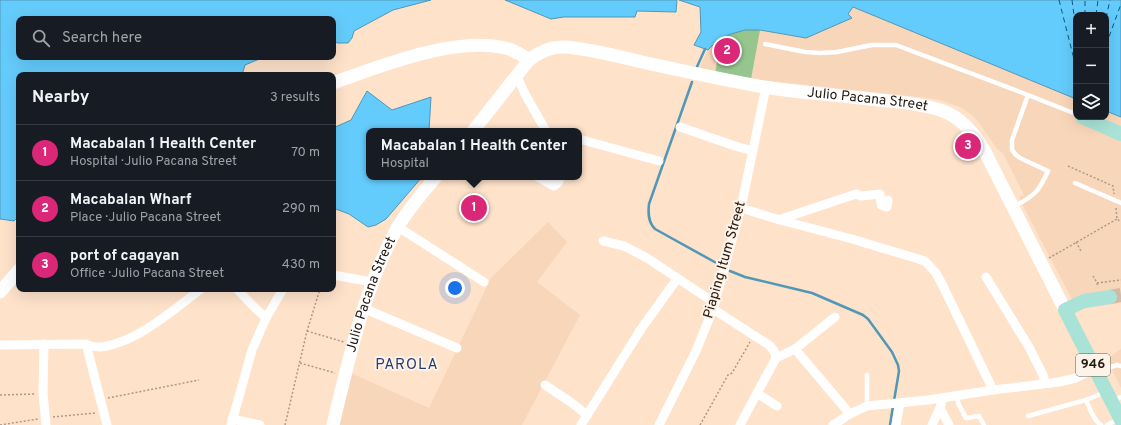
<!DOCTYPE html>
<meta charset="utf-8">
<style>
body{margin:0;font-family:Overpass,sans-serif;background:#20242c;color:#f1f3f6}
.controls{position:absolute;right:12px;top:12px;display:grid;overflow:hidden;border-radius:8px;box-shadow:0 4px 16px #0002}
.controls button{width:36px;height:36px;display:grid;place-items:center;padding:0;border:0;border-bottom:1px solid #363941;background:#171b24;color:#f1f3f6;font:20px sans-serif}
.you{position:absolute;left:455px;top:288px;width:14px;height:14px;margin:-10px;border:3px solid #fff;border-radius:50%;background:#1a73e8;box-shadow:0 0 0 6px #1a73e833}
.badge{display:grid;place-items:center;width:26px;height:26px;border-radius:50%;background:#db2777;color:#fff;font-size:13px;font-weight:700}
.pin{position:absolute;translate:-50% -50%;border:2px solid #fff;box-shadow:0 1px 4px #0006}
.popup{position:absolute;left:366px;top:128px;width:216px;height:52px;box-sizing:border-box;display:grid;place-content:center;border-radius:8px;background:#171b24;filter:drop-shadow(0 1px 3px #0005);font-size:13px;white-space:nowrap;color:#9ea1a6}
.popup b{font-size:15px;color:#f1f3f6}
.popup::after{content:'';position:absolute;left:50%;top:100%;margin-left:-8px;border:8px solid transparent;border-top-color:#171b24}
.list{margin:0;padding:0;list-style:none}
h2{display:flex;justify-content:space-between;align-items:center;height:52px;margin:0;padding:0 16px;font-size:17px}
h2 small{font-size:13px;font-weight:400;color:#9ea1a6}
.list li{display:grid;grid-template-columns:26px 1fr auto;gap:12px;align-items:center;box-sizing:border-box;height:56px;padding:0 16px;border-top:1px solid #363941}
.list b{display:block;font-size:15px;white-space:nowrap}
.list p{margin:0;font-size:13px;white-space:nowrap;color:#9ea1a6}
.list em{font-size:13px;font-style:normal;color:#9ea1a6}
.icon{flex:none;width:22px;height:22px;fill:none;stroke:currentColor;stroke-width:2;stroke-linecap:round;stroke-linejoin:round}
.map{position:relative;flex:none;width:1121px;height:425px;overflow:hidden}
.search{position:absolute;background:#171b24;box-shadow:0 4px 16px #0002;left:16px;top:16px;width:320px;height:44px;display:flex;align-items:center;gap:10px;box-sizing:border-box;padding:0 14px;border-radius:8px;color:#9ea1a6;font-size:15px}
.panel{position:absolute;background:#171b24;box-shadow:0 4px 16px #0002;left:16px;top:72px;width:320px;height:220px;border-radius:8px}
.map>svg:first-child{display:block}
</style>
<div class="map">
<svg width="1121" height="425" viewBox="0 0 1121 425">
<rect width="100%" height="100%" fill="#fee2ca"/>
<g fill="#f8d6ba">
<polygon points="853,7 1076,99 1076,117 1106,117 1106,111 1121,117 1121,303 1077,309 1019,198 1024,195 1003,153 997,149 980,124 972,115 960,107 940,100 928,98 751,79 698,70 708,50 718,40 760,30 806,38 852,18 848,14"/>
<polygon points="548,222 567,242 537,282 580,315 522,425 337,425 351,373 429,408 491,278"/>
<polygon points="1121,349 1121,388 1107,359"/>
</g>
<polygon fill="#96c58e" points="745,30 760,30 751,79 715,74 720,45 718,40 731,34"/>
<g fill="#64ccfc" stroke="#5197b6">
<polygon points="0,0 431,0 393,10 354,31 352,38 348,43 337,43 333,39 333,19 19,19 19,57 264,57 245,65 242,75 217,75 214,73 210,75 19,75 19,216 14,221 0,219"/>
<polygon points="505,0 677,0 676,12 637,11 635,17 564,17 551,19"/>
<polygon points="679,0 1121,0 1121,117 1106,111 1106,15 1076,15 1076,99 853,7 848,14 852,18 806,38 760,30 745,30 731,34 718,40 708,50 694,45 701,32 700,7"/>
<polygon points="367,91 392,110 431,97 429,131 369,131 369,177 422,177 386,219 376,225 368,227 349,214 333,208 333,128 351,120"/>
</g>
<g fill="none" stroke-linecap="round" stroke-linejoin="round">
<g stroke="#5197b6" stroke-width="2.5">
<polyline points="696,69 705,49"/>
<path d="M692 82 649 204C648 213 648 222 655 229L720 265"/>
<polyline points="730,271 745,277 812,293 863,315 868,319 892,352 898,365 899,371 894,401"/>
<polyline points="890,425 893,406"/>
</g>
<g stroke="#045c7c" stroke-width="1" stroke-dasharray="5 4" stroke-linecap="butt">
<polyline points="1059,0 1076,67"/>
<polyline points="1072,0 1076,30"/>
<polyline points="1085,15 1085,0"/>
<polyline points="1096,15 1098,0"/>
<polyline points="1106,18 1110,0"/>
<polyline points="1106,45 1121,4"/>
</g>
<polyline stroke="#d2baa5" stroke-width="14" stroke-dasharray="14 7" stroke-linecap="butt" points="1110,297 1121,295"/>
<g stroke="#ae9986" stroke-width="1.5" stroke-dasharray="2 2" stroke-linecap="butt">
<polyline points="1068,166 1113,186 1114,194"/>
<polyline points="1116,208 1117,219 1121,222"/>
<polyline points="1076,242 1081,251"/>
<polyline points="1049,258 1117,219"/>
<polyline points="1093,276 1097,283 1098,287"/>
<polyline points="1097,283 1121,280"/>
<polyline points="307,331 344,342"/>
<polyline points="300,363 335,373"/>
<polyline points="0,395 35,394"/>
<polyline points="108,398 199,380"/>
<polyline points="53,417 95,413"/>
<polyline points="0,425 38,419"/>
<polyline points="285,425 307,331 320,289"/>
<polyline points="700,425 728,375 732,373 750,342"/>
</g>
<g stroke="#fff" stroke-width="4.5">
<polyline points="765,44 805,52 820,53 837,52 872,45 896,45 1028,95 1076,114"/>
<polyline points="1075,183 1121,203"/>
<path d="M1013 207C1034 196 1039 192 1048 171L1022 159 1016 155 1012 150V140L1028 95"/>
<polyline points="1098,371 1117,365 1121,366"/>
<polyline points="867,375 867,406"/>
<polyline points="956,396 959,405 966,418 979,416 984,425"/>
<path d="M1086 400C1090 408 1093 420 1101 425"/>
<polyline points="1113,401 1121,397"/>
<polyline points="1028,416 1086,400 1105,392"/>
<polyline points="1107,425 1119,419"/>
</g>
<g stroke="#fff" stroke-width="9">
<polyline points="517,76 525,94 546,131"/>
<polyline points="680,127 735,146 753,151"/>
<polyline points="579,139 659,161"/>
<polyline points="538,177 554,186 558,183 561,177"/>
<polyline points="741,208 780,220 852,239 925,261 936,273 943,286 993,390"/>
<polyline points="781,219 856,194 861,196 880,194 881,205 887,207 888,200"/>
<polyline points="398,227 484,282"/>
<polyline points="603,241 624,246 647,258 715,303"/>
<polyline points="333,275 372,282"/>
<polyline points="986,277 1029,347 1044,377 1043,384"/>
<polyline points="237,289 252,305 266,318"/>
<polyline points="363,308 457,348"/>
<polyline points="713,309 769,345 774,351 776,358 740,425"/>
<polyline points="44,344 43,393 46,425"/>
<polyline points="0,345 86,344 107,425"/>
<path d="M87 345C91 346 95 347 99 347 135 344 173 310 201 289"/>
<polyline points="795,349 850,414"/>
<polyline points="776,358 795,349 835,317"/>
<polyline points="545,385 572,403 587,415"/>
<polyline points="758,394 777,406"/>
<polyline points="940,408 949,425"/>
<polyline points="232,419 260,425"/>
<polyline points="231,425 252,350 266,318 283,289"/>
<polyline points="581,425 641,329 677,279"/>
<polyline points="659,425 696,351 713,309 741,208 766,87"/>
<polyline points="833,425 850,414 867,406 928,400 993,390 1059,382 1076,378 1095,368"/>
<polyline points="896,425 900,403"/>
<polyline points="932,425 940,408 943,398"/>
</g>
<g stroke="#fff" stroke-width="13">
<path d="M333 83C380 66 455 36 505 48 514 50 522 55 529 60"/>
<path id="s1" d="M473 131 529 60C540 51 551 46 565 47 591 49 617 56 642 62 683 71 723 80 764 87 801 93 840 95 878 100 899 102 923 104 943 111 962 118 974 133 984 150L1065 310"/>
<polyline points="0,292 19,270"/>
<path id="s2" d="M333 425C349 358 364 289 397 228 408 210 422 193 436 177"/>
</g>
<g stroke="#a9e2d6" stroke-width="14">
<polyline points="1082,117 1121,134"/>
<polyline points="1110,297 1084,301 1065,310 1121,420"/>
</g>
</g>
<g text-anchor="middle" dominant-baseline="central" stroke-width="4" stroke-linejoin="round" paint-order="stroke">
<rect fill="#fef3e9" stroke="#655c52" stroke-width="1" x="1076" y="354" width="34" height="22" rx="3"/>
<g font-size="13" font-weight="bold" fill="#241b12">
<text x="1093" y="365">946</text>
</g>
<g font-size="14" fill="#241b12" stroke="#fef3e9">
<text stroke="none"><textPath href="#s1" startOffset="437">Julio Pacana Street</textPath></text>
<text transform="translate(725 260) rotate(-74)">Piaping Itum Street</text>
<text stroke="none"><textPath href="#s2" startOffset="136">Julio Pacana Street</textPath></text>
</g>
<g font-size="15" letter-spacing="1" fill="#253b73" stroke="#fef3e9">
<text x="407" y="365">PAROLA</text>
</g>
</g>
</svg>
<div class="controls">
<button>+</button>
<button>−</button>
<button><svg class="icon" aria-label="layers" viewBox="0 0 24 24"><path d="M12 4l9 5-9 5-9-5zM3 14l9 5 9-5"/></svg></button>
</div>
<div class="you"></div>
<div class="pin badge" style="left:474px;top:208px">1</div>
<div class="popup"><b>Macabalan 1 Health Center</b>Hospital</div>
<div class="pin badge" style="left:727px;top:51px">2</div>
<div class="pin badge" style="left:968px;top:146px">3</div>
<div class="search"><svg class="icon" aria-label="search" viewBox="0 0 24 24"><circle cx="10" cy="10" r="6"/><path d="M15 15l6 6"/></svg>Search here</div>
<section class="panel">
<h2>Nearby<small>3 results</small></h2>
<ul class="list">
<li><span class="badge">1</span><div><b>Macabalan 1 Health Center</b><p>Hospital · Julio Pacana Street</p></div><em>70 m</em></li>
<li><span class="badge">2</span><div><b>Macabalan Wharf</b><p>Place · Julio Pacana Street</p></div><em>290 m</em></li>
<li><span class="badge">3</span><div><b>port of cagayan</b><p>Office · Julio Pacana Street</p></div><em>430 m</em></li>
</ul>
</section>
</div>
